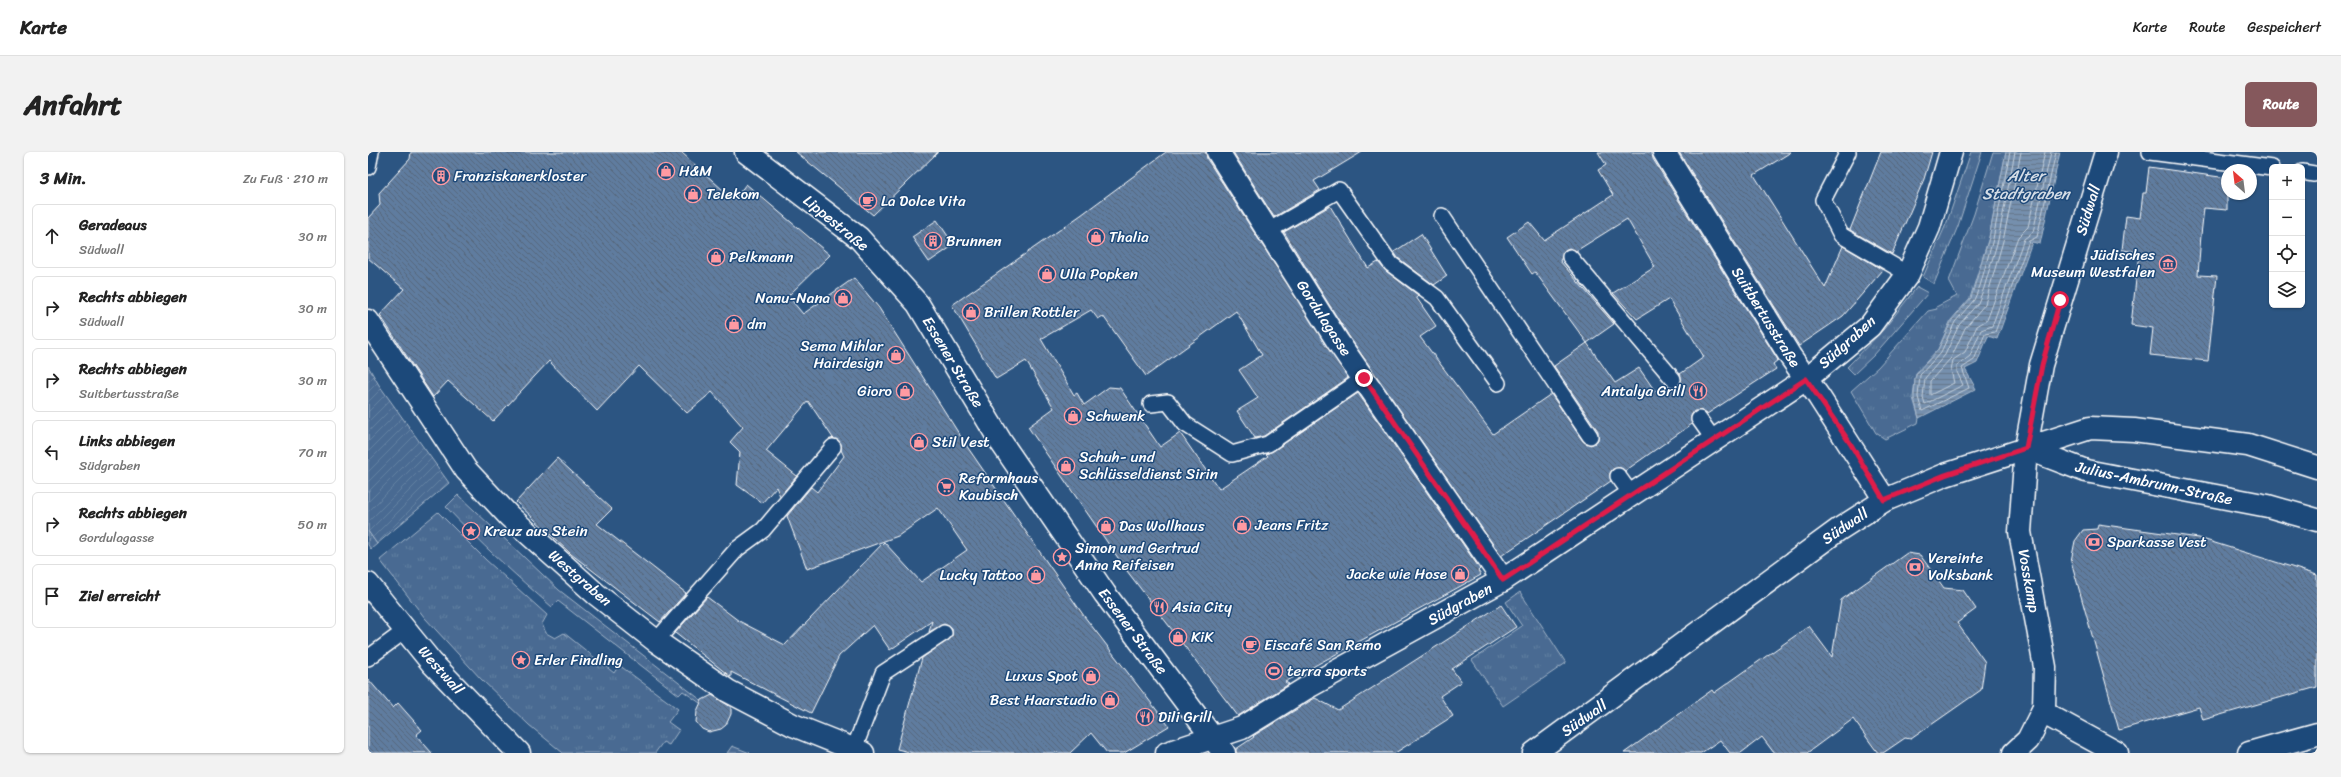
<!DOCTYPE html>
<html lang="de">
<meta charset="utf-8">
<style>
body{margin:0;font-family:Sriracha,sans-serif;background:#f2f2f2;color:#222}
.controls{position:absolute;right:12px;top:12px;display:grid;overflow:hidden;border-radius:6px;box-shadow:0 1px 3px #0004}
.controls button{width:36px;height:36px;display:grid;place-items:center;padding:0;border:0;border-bottom:1px solid #e0e0e0;background:#fff;color:#222;font:20px sans-serif}
.compass{position:absolute;left:1853px;top:12px;width:36px;height:36px;border-radius:50%;background:#fff;box-shadow:0 1px 3px #0004;rotate:332deg}
.stop{position:absolute;width:12px;height:12px;margin:-9px;border:3px solid #e11d48;border-radius:50%;background:#fff}
.stop.end{background:#e11d48;border-color:#fff;box-shadow:0 1px 4px #0008}
.list{margin:0;padding:0;list-style:none}
h2{display:flex;justify-content:space-between;align-items:center;height:52px;margin:0;padding:0 16px;font-size:17px}
h2 small{font-size:13px;font-weight:400;color:#767676}
.list li{display:grid;grid-template-columns:26px 1fr auto;gap:12px;align-items:center;box-sizing:border-box;height:64px;margin:0 8px 8px;padding:0 8px;border:1px solid #e0e0e0;border-radius:6px}
.list b{display:block;font-size:15px;white-space:nowrap}
.list p{margin:0;font-size:13px;white-space:nowrap;color:#767676}
.list em{font-size:13px;font-style:normal;color:#767676}
.icon{flex:none;width:22px;height:22px;fill:none;stroke:currentColor;stroke-width:2;stroke-linecap:round;stroke-linejoin:round}
.map{position:relative;flex:none;width:1949px;height:601px;overflow:hidden;border-radius:6px}
header{display:flex;align-items:center;gap:24px;box-sizing:border-box;height:56px;padding:0 20px;background:#fff;border-bottom:1px solid #e0e0e0}
header strong{font-size:19px}
nav{display:flex;gap:22px;margin-inline-start:auto;font-size:14px}
.intro{display:flex;align-items:center;justify-content:space-between;box-sizing:border-box;height:96px;padding:0 24px}
h1{margin:0;font-size:28px}
.button{padding:10px 18px;border-radius:6px;background:#85585c;color:#fff;font-size:14px;font-weight:700}
main{display:flex;gap:24px;padding:0 24px}
aside{flex:1;background:#fff;border-radius:6px;box-shadow:0 1px 3px #0004}
.map>svg:first-child{display:block}
</style>
<header>
<strong>Karte</strong>
<nav><a>Karte</a><a>Route</a><a>Gespeichert</a></nav>
</header>
<div class="intro"><h1>Anfahrt</h1><a class="button">Route</a></div>
<main>
<aside>
<h2>3 Min.<small>Zu Fuß · 210 m</small></h2>
<ul class="list">
<li><svg class="icon" aria-label="ahead" viewBox="0 0 24 24"><path d="M12 20V5M6 11l6-6 6 6"/></svg><div><b>Geradeaus</b><p>Südwall</p></div><em>30 m</em></li>
<li><svg class="icon" aria-label="right" viewBox="0 0 24 24"><path d="M7 20v-9h11M14 6l5 5-5 5"/></svg><div><b>Rechts abbiegen</b><p>Südwall</p></div><em>30 m</em></li>
<li><svg class="icon" aria-label="right" viewBox="0 0 24 24"><path d="M7 20v-9h11M14 6l5 5-5 5"/></svg><div><b>Rechts abbiegen</b><p>Suitbertusstraße</p></div><em>30 m</em></li>
<li><svg class="icon" aria-label="left" viewBox="0 0 24 24"><path d="M17 20v-9H6M10 6l-5 5 5 5"/></svg><div><b>Links abbiegen</b><p>Südgraben</p></div><em>70 m</em></li>
<li><svg class="icon" aria-label="right" viewBox="0 0 24 24"><path d="M7 20v-9h11M14 6l5 5-5 5"/></svg><div><b>Rechts abbiegen</b><p>Gordulagasse</p></div><em>50 m</em></li>
<li><svg class="icon" aria-label="arrive" viewBox="0 0 24 24"><path d="M6 21V4h12l-3 4 3 4H6"/></svg><div><b>Ziel erreicht</b></div></li>
</ul>
</aside>
<div class="map">
<svg width="1949" height="601" viewBox="0 0 1949 601">
<defs>
<pattern id="grass-tufts" width="24" height="20" patternUnits="userSpaceOnUse"><rect width="24" height="20" fill="#486b92"/><path d="M3 7l-1-3M5 7V3M7 7l1-3M15 17l-1-3M17 17v-4M19 17l1-3" fill="none" stroke="#6381a2"/></pattern>
<pattern id="garden-furrows" width="10" height="10" patternUnits="userSpaceOnUse"><rect width="10" height="10" fill="#486b92"/><path d="M-1 1l2-2M0 10L10 0M9 11l2-2" fill="none" stroke="#6381a2"/></pattern>
<pattern id="water-rules" width="6" height="5" patternUnits="userSpaceOnUse"><rect width="6" height="5" fill="#748fad"/><path d="M0 2.5h6" fill="none" stroke="#66788b"/></pattern>
<pattern id="building-back-hatch" width="6" height="6" patternUnits="userSpaceOnUse"><rect width="6" height="6" fill="#5e7c9f"/><path d="M-1 5l2 2M0 0l6 6M5-1l2 2" fill="none" stroke="#56667a"/></pattern>
</defs>
<rect width="100%" height="100%" fill="#2c5582"/>
<filter id="ink" filterUnits="userSpaceOnUse"><feTurbulence type="fractalNoise" baseFrequency=".025" numOctaves="2"/><feDisplacementMap in="SourceGraphic" scale="8" xChannelSelector="R" yChannelSelector="G"/><feConvolveMatrix kernelMatrix="1 2 1 2 8 2 1 2 1" color-interpolation-filters="sRGB"/></filter>
<g filter="url(#ink)">
<g fill="url(#grass-tufts)" stroke="#a4b5c8">
<polygon points="1603,0 1614,0 1590,74 1566,132 1555,125 1579,70"/>
<polygon points="1625,0 1638,0 1621,85 1602,146 1583,168 1570,197 1548,221 1547,227 1545,246 1551,266 1550,271 1517,287 1508,281 1483,239 1510,215 1560,159 1569,157 1568,155 1589,144 1581,129 1606,62"/>
<polygon points="1549,135 1560,141 1506,203 1486,222 1479,215 1516,177"/>
<path d="M90 343 191 438 333 548 332 551 315 539 311 543 190 449 184 455C147 423 111 390 78 355Z"/>
<polygon points="70,360 118,408 179,463 174,472 178,481 187,486 196,481 246,521 251,513 310,557 300,570 311,578 301,593 295,590 287,601 195,601 161,573 113,527 57,466 12,408"/>
<polygon points="0,379 9,392 3,397 0,393"/>
<polygon points="1152,440 1198,511 1135,554 1104,508 1154,474 1138,450"/>
<polygon points="364,594 382,601 359,601"/>
</g>
<polygon fill="url(#garden-furrows)" stroke="#a4b5c8" points="0,214 11,233 81,331 9,392 0,379"/>
<polygon fill="url(#water-rules)" stroke="#acbcce" points="1638,0 1692,0 1672,92 1664,90 1629,187 1620,184 1609,211 1597,217 1608,237 1551,266 1546,246 1547,226 1549,221 1570,198 1584,168 1603,146 1621,86"/>
<g fill="none" stroke-linecap="round" stroke-linejoin="round">
<g stroke="#c7d2de" stroke-width="1">
<polyline points="1642,0 1625,87 1612,134 1606,148 1587,170 1573,200 1552,223 1550,245 1554,259 1601,236 1594,216 1606,208 1617,182 1627,180 1661,89 1669,85 1688,0"/>
<polyline points="1647,0 1630,88 1616,136 1610,151 1591,173 1577,203 1557,226 1555,245 1557,252 1595,233 1589,220 1589,214 1602,204 1613,178 1624,174 1656,87 1665,80 1683,0"/>
<polyline points="1653,0 1635,89 1617,152 1597,176 1583,206 1562,229 1562,243 1586,231 1583,218 1585,208 1597,200 1609,174 1619,168 1650,85 1660,75 1677,0"/>
</g>
</g>
<g fill="url(#building-back-hatch)" stroke="#fff" fill-rule="evenodd">
<polygon points="43,0 313,0 366,48 378,32 462,103 420,144 435,162 486,126 511,156 600,296 716,464 801,574 756,601 739,601 723,581 702,601 545,601 529,597 554,506 584,485 584,476 576,472 561,480 564,469 522,498 505,473 471,504 443,561 363,520 363,525 307,481 339,445 371,469 417,493 516,390 553,430 599,398 570,356 530,384 439,417 419,364 443,335 449,340 476,304 473,298 473,292 465,286 440,249 398,299 429,324 412,344 408,335 394,351 369,333 372,300 362,290 375,275 344,240 319,261 271,214 229,259 181,209 125,269 80,229 65,245 12,163 36,137 0,106 0,66 12,53 11,41 42,7"/>
<polygon points="428,0 570,0 505,63"/>
<polygon points="798,0 838,0 839,7 980,226 896,284 887,286 869,259 890,246 871,218 894,203 868,159 778,224 735,164 730,167 723,158 673,187 706,243 709,241 716,253 741,235 752,236 792,295 812,281 851,337 900,304 898,302 905,299 990,241 1112,417 1110,419 1113,423 917,530 921,532 870,564 759,419 660,275 686,256 658,209 628,227 584,153 713,63"/>
<polygon points="865,0 994,0 946,29 952,38 906,65"/>
<path d="M1230 0H1284L1285 7 1410 208 1405 212 1408 217 1339 262 1334 259H1326L1323 264 1324 272 1257 319 1253 316 1245 317 1242 321 1243 329 1133 404 980 183 916 80 962 54 1000 116 1010 110 1018 119 1050 143 1048 145 1068 174 1052 185 1125 282 1183 242 1215 289 1223 293 1230 288V279L1186 214 1219 191 1167 120 1164 122 1139 85 1161 70 1176 88 1245 43 1230 18 1238 13ZM1259 67 1287 115 1245 141 1269 167 1301 147 1336 205 1312 222 1313 230 1307 236 1297 232 1287 239 1271 216 1247 231 1219 191 1246 172 1192 109 1197 98 1201 96 1208 99Z"/>
<polygon points="1311,0 1423,0 1386,23 1457,136 1475,94 1515,118 1475,164 1431,194"/>
<polygon points="1513,0 1564,0 1556,27 1524,102 1482,78"/>
<polygon points="1781,15 1859,26 1859,58 1836,56 1833,83 1830,123 1849,124 1840,209 1782,203 1785,176 1763,173 1771,100 1754,98 1758,64 1772,66 1775,41 1778,41"/>
<polygon points="569,68 586,93 561,110 544,85"/>
<polygon points="1053,82 1079,124 1066,133 1030,106 1026,100"/>
<polygon points="189,306 244,357 229,372 318,441 292,470 203,402 148,350"/>
<polygon points="1730,372 1831,386 1949,423 1949,535 1835,568 1831,555 1751,578 1703,409 1707,389 1715,378 1729,377"/>
<polygon points="1539,401 1552,403 1576,436 1595,438 1608,457 1589,471 1617,510 1613,538 1543,587 1537,586 1515,601 1510,601 1485,567 1439,601 1406,601 1394,585 1373,601 1362,601 1352,588 1333,601 1256,601 1344,538 1346,541 1441,474 1464,505 1473,448"/>
<polygon points="1133,453 1148,475 1084,517 1093,530 1072,544 1085,564 1027,601 868,601 868,597 886,585 885,584 947,546 970,558"/>
<polygon points="0,527 25,556 30,551 54,578 48,583 64,601 0,601"/>
<polygon points="344,543 363,555 363,562 358,573 353,577 341,580 334,577 328,570 329,559 334,548"/>
</g>
<g fill="none" stroke-linecap="round" stroke-linejoin="round">
<defs>
<g id="lane">
<polyline points="1480,0 1455,48 1473,83 1540,122"/>
<polyline points="1782,0 1904,16"/>
<polyline points="0,15 3,0"/>
<polyline points="1934,20 1946,22"/>
<polyline points="1074,64 1222,284"/>
<polyline points="900,79 971,38 1023,112 1069,146 1130,231"/>
<polyline points="1202,105 1305,227"/>
<polyline points="783,252 800,250 817,272 864,302 900,292 996,226"/>
<polyline points="1331,267 1346,288"/>
<polyline points="1250,324 1263,342"/>
<polyline points="288,489 369,397 395,378 465,295"/>
<polyline points="0,506 38,478"/>
<polyline points="486,597 515,521 576,481"/>
</g>
<g id="street">
<polyline points="378,0 491,86 550,152 633,290 737,442 856,601"/>
<polyline points="850,0 970,190 1135,428"/>
<polyline points="1296,0 1422,204 1451,245 1517,348"/>
<polyline points="0,169 98,318 141,364 228,442 288,489 360,539 425,573 495,601"/>
<polyline points="0,432 64,511 151,601"/>
<polyline points="1674,560 1749,601"/>
<polyline points="799,601 874,576 940,535 1135,428 1438,227 1502,174 1540,122 1561,75 1583,0"/>
<polyline points="1646,601 1660,588 1676,556 1677,515 1652,380 1658,296 1673,213 1738,0"/>
<polyline points="1881,601 1949,582"/>
</g>
<g id="secondary">
<polyline points="1658,296 1718,319 1900,354 1949,368"/>
<polyline points="1166,601 1470,378 1517,348 1577,323 1722,276 1766,278 1880,293 1949,315"/>
</g>
</defs>
<use href="#lane" stroke="#fff" stroke-width="18"/>
<use href="#street" stroke="#fff" stroke-width="25"/>
<use href="#secondary" stroke="#fff" stroke-width="25"/>
<use href="#lane" stroke="#1f4a7a" stroke-width="15"/>
<use href="#street" stroke="#1f4a7a" stroke-width="22"/>
<use href="#secondary" stroke="#1f4a7a" stroke-width="22"/>
</g>
</g>
<g fill="none" stroke-linecap="round" stroke-linejoin="round" filter="url(#ink)">
<polyline stroke="#e11d48" stroke-width="5" points="996,226 1135,428 1438,227 1482,291 1516,348 1577,323 1658,296 1674,213 1692,148"/>
</g>
<defs>
<symbol id="shop-ring" viewBox="-11 -11 22 22"><circle r="9.5" fill="#1f4a7a" stroke="#ff9aa2" stroke-width="1.5"/><path d="M-5-2.5h2.3a2.7 3.5 0 0 1 5.4 0H5L5.5 6h-11ZM-1.5-2.5h3a1.5 2.3 0 0 0-3 0Z" fill="#ff9aa2"/></symbol>
<symbol id="building-ring" viewBox="-11 -11 22 22"><circle r="9.5" fill="#1f4a7a" stroke="#ff9aa2" stroke-width="1.5"/><path d="M-4-6H4V6H1V3H-1V6H-4ZM-2.5-4.3h1.7v1.8h-1.7ZM.8-4.3h1.7v1.8H.8ZM-2.5-1h1.7V.8h-1.7ZM.8-1h1.7V.8H.8Z" fill="#ff9aa2"/></symbol>
<symbol id="cafe-ring" viewBox="-11 -11 22 22"><circle r="9.5" fill="#1f4a7a" stroke="#ff9aa2" stroke-width="1.5"/><path d="M-5.5-4.5H6V0H3Q3 3.5 0 3.5H-2.5Q-5.5 3.5-5.5 0ZM3-3.2v2h1.7v-2ZM-6 4.5H4V6H-6Z" fill="#ff9aa2"/></symbol>
<symbol id="museum-ring" viewBox="-11 -11 22 22"><circle r="9.5" fill="#1f4a7a" stroke="#ff9aa2" stroke-width="1.5"/><path d="M0-6L6-3V-2H-6V-3ZM-5-1h2V3h-2ZM-1-1h2V3h-2ZM3-1h2V3H3ZM-6 4H6V6H-6Z" fill="#ff9aa2"/></symbol>
<symbol id="restaurant-ring" viewBox="-11 -11 22 22"><circle r="9.5" fill="#1f4a7a" stroke="#ff9aa2" stroke-width="1.5"/><path d="M-5-6h1v4h1v-4h1v4h1v-4h1v5L-1.5 .5V6h-2V.5L-5-1ZM5-6V6H3V1.5H1.5Q1.5-4 5-6Z" fill="#ff9aa2"/></symbol>
<symbol id="supermarket-ring" viewBox="-11 -11 22 22"><circle r="9.5" fill="#1f4a7a" stroke="#ff9aa2" stroke-width="1.5"/><path d="M-6-5.5h2.5l.6 2H6L4.5 2H-2.5L-4.4-4H-6ZM-1.5 3.2a1.3 1.3 0 1 0 .1 0ZM3 3.2a1.3 1.3 0 1 0 .1 0Z" fill="#ff9aa2"/></symbol>
<symbol id="sight-ring" viewBox="-11 -11 22 22"><circle r="9.5" fill="#1f4a7a" stroke="#ff9aa2" stroke-width="1.5"/><path d="M0-6L1.8-2.2L6-1.7L2.9 1.2L3.7 5.4L0 3.3L-3.7 5.4L-2.9 1.2L-6-1.7L-1.8-2.2Z" fill="#ff9aa2"/></symbol>
<symbol id="bank-ring" viewBox="-11 -11 22 22"><circle r="9.5" fill="#1f4a7a" stroke="#ff9aa2" stroke-width="1.5"/><path d="M-6-4H6V4H-6ZM0-2.3a2.3 2.3 0 1 0 0 4.6a2.3 2.3 0 1 0 0-4.6Z" fill="#ff9aa2"/></symbol>
<symbol id="stadium-ring" viewBox="-11 -11 22 22"><circle r="9.5" fill="#1f4a7a" stroke="#ff9aa2" stroke-width="1.5"/><path d="M0-5a6.5 5 0 1 0 0 10a6.5 5 0 1 0 0-10ZM-3.5-1.8h7v3.6h-7Z" fill="#ff9aa2"/></symbol>
</defs>
<g fill-rule="evenodd">
<use href="#shop-ring" x="288" y="9" width="20" height="20"/>
<use href="#building-ring" x="63" y="14" width="20" height="20"/>
<use href="#shop-ring" x="315" y="32" width="20" height="20"/>
<use href="#cafe-ring" x="490" y="39" width="20" height="20"/>
<use href="#shop-ring" x="718" y="75" width="20" height="20"/>
<use href="#building-ring" x="555" y="79" width="20" height="20"/>
<use href="#shop-ring" x="338" y="95" width="20" height="20"/>
<use href="#museum-ring" x="1790" y="102" width="20" height="20"/>
<use href="#shop-ring" x="669" y="112" width="20" height="20"/>
<use href="#shop-ring" x="465" y="136" width="20" height="20"/>
<use href="#shop-ring" x="593" y="150" width="20" height="20"/>
<use href="#shop-ring" x="356" y="162" width="20" height="20"/>
<use href="#shop-ring" x="518" y="193" width="20" height="20"/>
<use href="#shop-ring" x="527" y="229" width="20" height="20"/>
<use href="#restaurant-ring" x="1320" y="229" width="20" height="20"/>
<use href="#shop-ring" x="695" y="254" width="20" height="20"/>
<use href="#shop-ring" x="541" y="280" width="20" height="20"/>
<use href="#shop-ring" x="688" y="304" width="20" height="20"/>
<use href="#supermarket-ring" x="568" y="325" width="20" height="20"/>
<use href="#shop-ring" x="864" y="363" width="20" height="20"/>
<use href="#shop-ring" x="728" y="364" width="20" height="20"/>
<use href="#sight-ring" x="93" y="369" width="20" height="20"/>
<use href="#bank-ring" x="1716" y="380" width="20" height="20"/>
<use href="#sight-ring" x="684" y="395" width="20" height="20"/>
<use href="#bank-ring" x="1537" y="405" width="20" height="20"/>
<use href="#shop-ring" x="1082" y="412" width="20" height="20"/>
<use href="#shop-ring" x="658" y="413" width="20" height="20"/>
<use href="#restaurant-ring" x="781" y="445" width="20" height="20"/>
<use href="#shop-ring" x="800" y="475" width="20" height="20"/>
<use href="#cafe-ring" x="873" y="483" width="20" height="20"/>
<use href="#sight-ring" x="143" y="498" width="20" height="20"/>
<use href="#stadium-ring" x="896" y="509" width="20" height="20"/>
<use href="#shop-ring" x="713" y="514" width="20" height="20"/>
<use href="#shop-ring" x="732" y="538" width="20" height="20"/>
<use href="#restaurant-ring" x="767" y="555" width="20" height="20"/>
</g>
<g text-anchor="middle" dominant-baseline="central" stroke-width="3" stroke-linejoin="round" paint-order="stroke">
<g font-size="15" fill="#fff" stroke="#1f4a7a" text-anchor="start">
<text x="311" y="19">H&amp;M</text>
<text x="86" y="24">Franziskanerkloster</text>
<text x="338" y="42">Telekom</text>
<text x="513" y="49">La Dolce Vita</text>
<text x="741" y="85">Thalia</text>
<text x="578" y="89">Brunnen</text>
<text x="1787" y="103" text-anchor="end">Jüdisches<tspan x="1787" dy="17">Museum Westfalen</tspan></text>
<text x="361" y="105">Pelkmann</text>
<text x="692" y="122">Ulla Popken</text>
<text x="462" y="146" text-anchor="end">Nanu-Nana</text>
<text x="616" y="160">Brillen Rottler</text>
<text x="379" y="172">dm</text>
<text x="515" y="194" text-anchor="end">Sema Mihlar<tspan x="515" dy="17">Hairdesign</tspan></text>
<text x="524" y="239" text-anchor="end">Gioro</text>
<text x="1317" y="239" text-anchor="end">Antalya Grill</text>
<text x="718" y="264">Schwenk</text>
<text x="564" y="290">Stil Vest</text>
<text x="711" y="305">Schuh- und<tspan x="711" dy="17">Schlüsseldienst Sirin</tspan></text>
<text x="591" y="326">Reformhaus<tspan x="591" dy="17">Kaubisch</tspan></text>
<text x="887" y="373">Jeans Fritz</text>
<text x="751" y="374">Das Wollhaus</text>
<text x="116" y="379">Kreuz aus Stein</text>
<text x="1739" y="390">Sparkasse Vest</text>
<text x="707" y="396">Simon und Gertrud<tspan x="707" dy="17">Anna Reifeisen</tspan></text>
<text x="1560" y="406">Vereinte<tspan x="1560" dy="17">Volksbank</tspan></text>
<text x="1079" y="422" text-anchor="end">Jacke wie Hose</text>
<text x="655" y="423" text-anchor="end">Lucky Tattoo</text>
<text x="804" y="455">Asia City</text>
<text x="823" y="485">KiK</text>
<text x="896" y="493">Eiscafé San Remo</text>
<text x="166" y="508">Erler Findling</text>
<text x="919" y="519">terra sports</text>
<text x="710" y="524" text-anchor="end">Luxus Spot</text>
<text x="729" y="548" text-anchor="end">Best Haarstudio</text>
<text x="790" y="565">Dili Grill</text>
</g>
<g font-size="15" fill="#fff" stroke="#1f4a7a">
<text transform="translate(1720 58) rotate(-73)">Südwall</text>
<text transform="translate(468 71) rotate(39)">Lippestraße</text>
<text transform="translate(1398 165) rotate(58)">Suitbertusstraße</text>
<text transform="translate(956 166) rotate(57)">Gordulagasse</text>
<text transform="translate(1479 190) rotate(-42)">Südgraben</text>
<text transform="translate(585 210) rotate(59)">Essener Straße</text>
<text transform="translate(1786 331) rotate(12)">Julius-Ambrunn-Straße</text>
<text transform="translate(1477 374) rotate(-34)">Südwall</text>
<text transform="translate(212 426) rotate(41)">Westgraben</text>
<text transform="translate(1661 429) rotate(80)">Vosskamp</text>
<text transform="translate(1092 452) rotate(-29)">Südgraben</text>
<text transform="translate(765 479) rotate(53)">Essener Straße</text>
<text transform="translate(73 518) rotate(48)">Westwall</text>
<text transform="translate(1216 566) rotate(-35)">Südwall</text>
</g>
<g font-size="16" font-style="italic" fill="#d5dde6" stroke="#1f4a7a">
<text x="1658" y="23">Alter<tspan x="1658" dy="18">Stadtgraben</tspan></text>
</g>
</g>
</svg>
<div class="controls">
<button>+</button>
<button>−</button>
<button><svg class="icon" aria-label="locate" viewBox="0 0 24 24"><circle cx="12" cy="12" r="6"/><path d="M12 2v4M12 18v4M2 12h4M18 12h4"/></svg></button>
<button><svg class="icon" aria-label="layers" viewBox="0 0 24 24"><path d="M12 4l9 5-9 5-9-5zM3 14l9 5 9-5"/></svg></button>
</div>
<svg class="compass" viewBox="-18 -18 36 36"><path d="M0-13l5 13h-10z" fill="#e53935"/><path d="M0 13l5-13h-10z" fill="#767676"/></svg>
<div class="stop" style="left:1692px;top:148px"></div>
<div class="stop end" style="left:996px;top:226px"></div>
</div>
</main>
